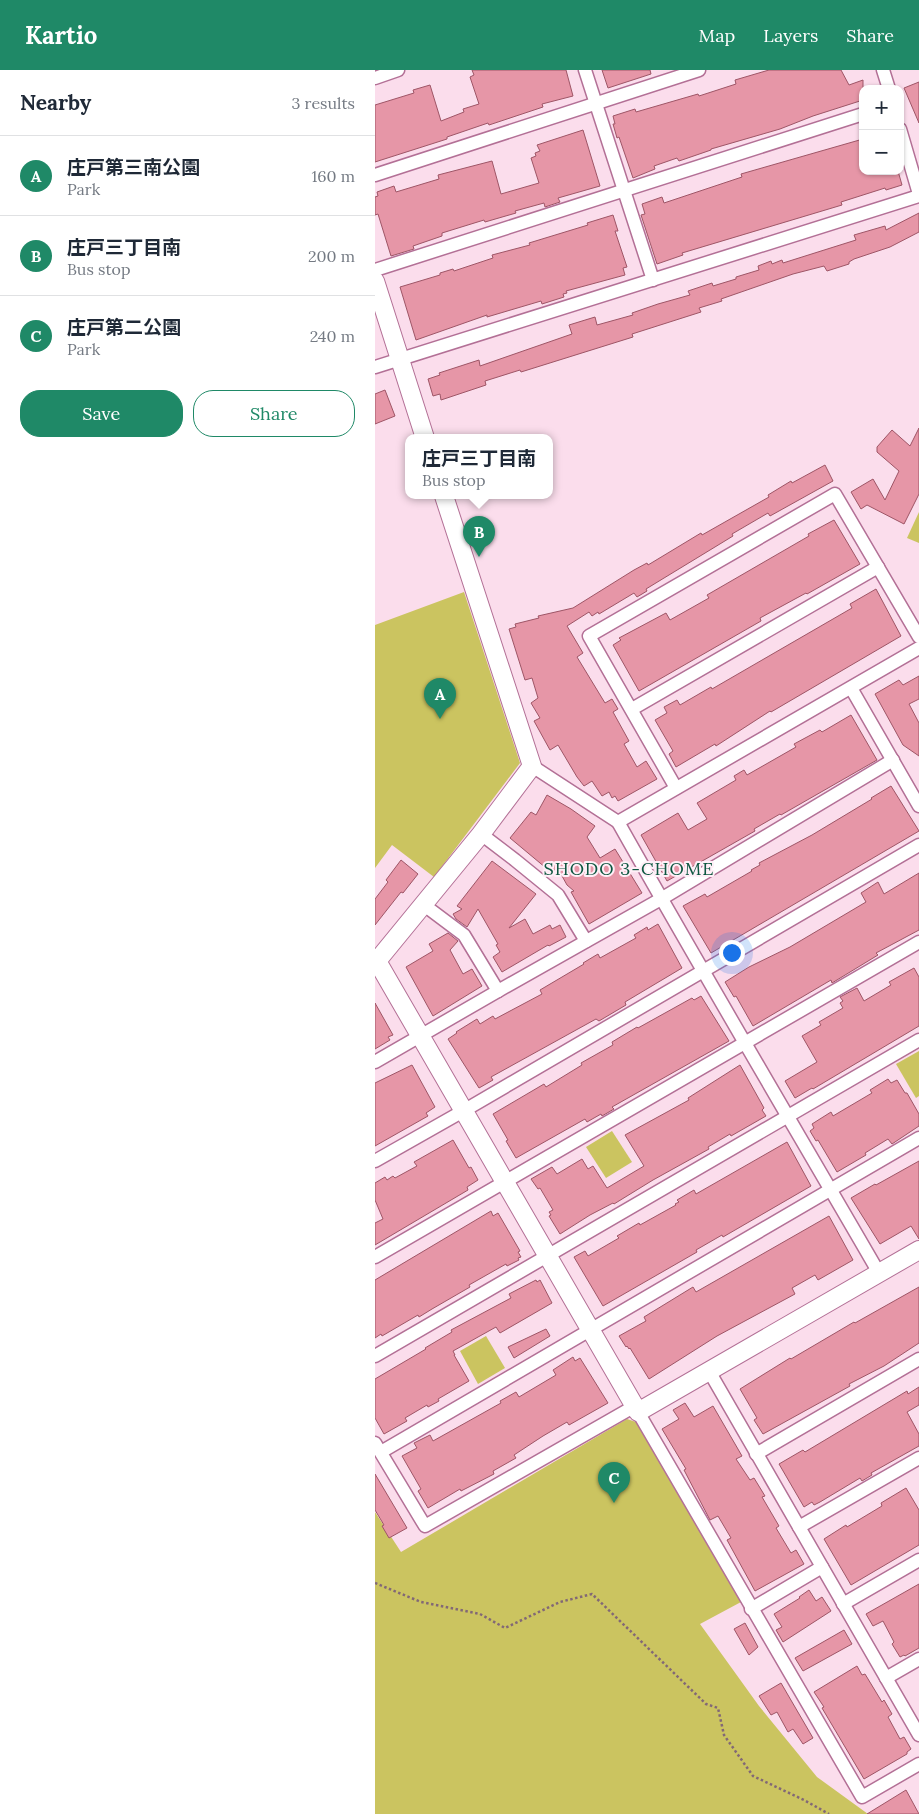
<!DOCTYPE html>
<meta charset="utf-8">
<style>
body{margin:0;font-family:Lora,"Noto Sans JP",serif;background:#f2f2f3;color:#1f2937}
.controls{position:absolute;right:15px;top:15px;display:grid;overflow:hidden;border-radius:10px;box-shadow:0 1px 4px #0004}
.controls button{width:45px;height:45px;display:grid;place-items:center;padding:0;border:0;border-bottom:1px solid #e0e1e3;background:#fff;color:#1f2937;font:25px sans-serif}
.you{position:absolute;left:356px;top:882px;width:18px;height:18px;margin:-12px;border:4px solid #fff;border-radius:50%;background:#1a73e8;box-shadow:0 0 0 8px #1a73e833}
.badge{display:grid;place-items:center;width:32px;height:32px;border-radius:50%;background:#1f8967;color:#fff;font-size:16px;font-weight:700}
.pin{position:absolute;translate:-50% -41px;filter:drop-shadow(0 1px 2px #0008)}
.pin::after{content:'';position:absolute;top:26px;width:18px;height:15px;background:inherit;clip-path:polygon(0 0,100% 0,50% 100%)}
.popup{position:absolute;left:30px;top:364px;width:148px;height:65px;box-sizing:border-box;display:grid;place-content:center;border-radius:10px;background:#fff;filter:drop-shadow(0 1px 4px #0005);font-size:16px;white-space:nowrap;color:#747a83}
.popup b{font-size:19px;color:#1f2937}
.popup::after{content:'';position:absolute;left:50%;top:100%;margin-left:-10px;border:10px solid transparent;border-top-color:#fff}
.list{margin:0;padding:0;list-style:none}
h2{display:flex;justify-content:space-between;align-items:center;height:65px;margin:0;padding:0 20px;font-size:21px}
h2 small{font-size:16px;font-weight:400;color:#747a83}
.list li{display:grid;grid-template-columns:32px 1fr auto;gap:15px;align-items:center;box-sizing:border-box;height:80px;padding:0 20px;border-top:1px solid #e0e1e3}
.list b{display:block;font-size:19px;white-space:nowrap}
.list p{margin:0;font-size:16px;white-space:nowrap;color:#747a83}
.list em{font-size:16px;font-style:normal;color:#747a83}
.actions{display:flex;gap:10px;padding:15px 20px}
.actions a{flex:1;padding:11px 0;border:1px solid #1f8967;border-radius:20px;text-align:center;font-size:18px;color:#1f8967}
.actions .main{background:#1f8967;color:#fff}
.map{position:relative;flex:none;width:544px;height:1744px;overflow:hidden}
header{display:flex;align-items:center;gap:30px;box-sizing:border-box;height:70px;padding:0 25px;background:#1f8967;color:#fff}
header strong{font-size:24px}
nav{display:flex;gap:28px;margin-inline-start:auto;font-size:18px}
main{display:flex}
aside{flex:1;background:#fff}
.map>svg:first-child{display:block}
</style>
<header>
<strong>Kartio</strong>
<nav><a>Map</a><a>Layers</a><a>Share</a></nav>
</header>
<main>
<aside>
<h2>Nearby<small>3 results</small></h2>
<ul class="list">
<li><span class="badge">A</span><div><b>庄戸第三南公園</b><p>Park</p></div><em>160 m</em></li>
<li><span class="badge">B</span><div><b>庄戸三丁目南</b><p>Bus stop</p></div><em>200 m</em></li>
<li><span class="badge">C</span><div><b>庄戸第二公園</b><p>Park</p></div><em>240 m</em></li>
</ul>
<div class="actions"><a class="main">Save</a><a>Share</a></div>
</aside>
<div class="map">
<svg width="544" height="1744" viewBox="0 0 544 1744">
<rect width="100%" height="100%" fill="#fbddec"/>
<g fill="#cbc460">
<polygon points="544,442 544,473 532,468"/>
<polygon points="89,522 145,693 59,807 17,775 0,798 0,555"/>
<polygon points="544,981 544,1026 541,1028 521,994"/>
<polygon points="237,1061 257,1092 231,1108 211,1077"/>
<polygon points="111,1266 130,1298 103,1314 85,1281"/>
<polygon points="252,1349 261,1352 366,1532 325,1554 384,1636 442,1707 493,1744 0,1744 0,1442 26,1482"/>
</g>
<g fill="#e696a7" stroke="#9e5566">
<polygon points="97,0 191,0 198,26 167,34 168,37 114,55 113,53 72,67 72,69 0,92 0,35 39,23 38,20 55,15 66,51 89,42 88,39 104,34 95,7 99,5"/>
<polygon points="227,0 275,0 276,4 233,18"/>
<polygon points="394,0 466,0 474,15 488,10 488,30 438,46 405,59 336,79 336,80 304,91 302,88 279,96 280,99 258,108 244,67 242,68 238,54 240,54 238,46 260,39 261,42 323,24 324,26 361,14 360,10"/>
<polygon points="544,12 544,53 529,18"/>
<polygon points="208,60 225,116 183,128 185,132 170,137 169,133 140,141 141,143 110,152 109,150 67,163 67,166 38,176 39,179 16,186 3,144 0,145 0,127 3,126 2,122 19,116 21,122 64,109 63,105 117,91 126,124 164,113 156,88 161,86 160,83 165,81 162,75"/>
<polygon points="488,69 488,101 523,101 527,115 511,120 510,118 466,132 467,135 307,183 308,185 282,194 266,145 270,144 267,134 287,127 289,133 367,107 366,104"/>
<polygon points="544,143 544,162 515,177 479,189 474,192 474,194 452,201 449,196 418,204 346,229 347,231 324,238 326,242 257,264 258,267 146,302 145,300 110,311 111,315 66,330 65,324 58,326 53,309 65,305 64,303 104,290 105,296 197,264 194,255 220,247 222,255 258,245 257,243 283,234 315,225 313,221 337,213 338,216 361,209 361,207 384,200 383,196 396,191 397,194 407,190 408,193 481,170 479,165 510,156 511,160"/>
<polygon points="238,145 243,161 240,161 252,197 248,198 250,205 191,221 192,223 188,224 189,227 167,234 166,231 112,247 112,245 41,270 25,217 65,205 65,203 78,199 79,201 118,188 117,185 155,175 154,173 213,155 212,153"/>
<polygon points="10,320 20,346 0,354 0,324"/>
<polygon points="544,358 544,424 529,454 492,435 486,439 476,422 498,409 510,430 524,401 502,382 502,377 517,360 535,376"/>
<polygon points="450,395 458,411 395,446 393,443 357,464 358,466 271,519 272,521 262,527 259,523 224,544 223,542 217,546 214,542 192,556 208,583 202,587 230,633 237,629 243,639 238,642 254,671 249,674 262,697 271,691 282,709 243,731 240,726 237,728 234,722 227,726 217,711 209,716 202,707 183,675 175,680 159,651 165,648 156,633 163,628 157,608 150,610 134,559 141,557 140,554 164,548 163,546 198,538 259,500 272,493 273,495 326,463 327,465 394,427 393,425 416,411 417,413"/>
<polygon points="459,450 485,494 432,524 431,523 385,548 386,551 264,621 238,575 246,570 244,568 291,543 295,550 334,528 332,525 434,466 433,464"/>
<polygon points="501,519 526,566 396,642 395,641 341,676 340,674 301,697 294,684 298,681 280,650 292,643 289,637 302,630 305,635 336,617 337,619 477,538 475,534"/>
<polygon points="544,606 544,629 534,634 544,653 544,686 528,675 500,624 524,610 528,615"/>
<polygon points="476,645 502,690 406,745 405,744 379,759 380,761 292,811 266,765 303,743 313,760 332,749 322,733 361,710 359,706 369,700 372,705 421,677 419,674 445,660 447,662"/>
<polygon points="516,716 544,761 336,883 308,836 330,824 332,827 377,801 376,800 385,795 384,793 437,765 497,729 496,728"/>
<polygon points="172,725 196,739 220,756 212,767 225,788 240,779 267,823 214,854 196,822 199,821 192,815 182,797 177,803 135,768 156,742 161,745"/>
<polygon points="26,790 43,804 28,823 26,822 0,855 0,829 13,812 11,810"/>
<polygon points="117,791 161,824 134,858 150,849 158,864 175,855 177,859 185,855 191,867 174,876 173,875 127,902 118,887 125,882 121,875 123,874 103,839 92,857 81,849 78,844 87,839 82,836"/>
<polygon points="544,803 544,860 501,883 503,885 457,913 456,910 378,956 361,926 359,927 350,912 374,897 415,877 491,832 486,823 503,812 509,824"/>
<polygon points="283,854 307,898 250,932 251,935 224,951 221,949 116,1007 118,1010 104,1018 73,969 82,963 81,962 102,949 105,954 118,946 120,949 167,924 165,920 209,894 208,893 223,884 225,888 261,868 259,865 272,857 273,860"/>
<polygon points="73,863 83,871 75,880 88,904 97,899 107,916 58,946 31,897 58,881 54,874"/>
<polygon points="539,898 544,907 544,956 438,1019 437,1018 420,1028 410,1011 442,992 427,966 446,955 444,952 468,938 465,933 468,931 465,927 482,918 489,931 516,915 514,912"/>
<polygon points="326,926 354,971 237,1037 239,1039 227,1046 226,1044 212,1052 210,1049 141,1088 131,1071 133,1070 118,1044 169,1014 171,1017 207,995 206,993 238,975 237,972 262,957 263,958 317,928 319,930"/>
<polygon points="0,933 18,965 13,967 15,970 0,979"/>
<polygon points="37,995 60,1037 51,1043 53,1046 0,1076 0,1013"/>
<polygon points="365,995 389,1038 387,1040 391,1046 356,1066 355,1064 333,1077 334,1079 278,1110 239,1134 238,1133 215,1145 185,1164 174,1146 176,1145 174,1142 178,1140 165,1118 163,1119 156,1109 177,1097 182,1104 207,1089 213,1099 218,1096 232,1118 269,1096 250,1065 314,1030 313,1028"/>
<polygon points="513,1009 516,1013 522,1010 530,1023 532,1023 544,1044 544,1056 517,1074 513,1069 490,1083 491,1085 462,1102 443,1070 441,1071 435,1061 439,1058 437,1054 456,1042 458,1046 497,1023 495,1020"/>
<polygon points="78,1070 94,1098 96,1097 103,1110 92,1117 93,1120 0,1175 0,1153 8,1149 0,1130 0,1113 10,1107 12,1110 18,1106 20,1108 42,1096 39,1092"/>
<polygon points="412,1072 436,1116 348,1167 347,1165 321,1180 322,1182 228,1236 199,1187 210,1181 213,1186 244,1168 242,1166 264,1153 265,1155 301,1135 300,1134 304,1132 302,1130 319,1120 321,1124"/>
<polygon points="544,1091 544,1169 536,1156 505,1174 476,1128 500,1114 501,1115"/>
<polygon points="116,1141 118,1146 123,1143 145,1181 143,1182 146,1187 143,1188 144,1190 132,1196 131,1194 94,1215 95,1217 57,1239 44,1247 43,1245 7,1266 6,1264 0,1268 0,1210"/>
<polygon points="454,1146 478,1190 443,1210 440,1205 417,1218 420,1224 342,1266 274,1309 255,1278 254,1279 252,1276 251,1277 244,1266 271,1251 269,1247 318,1217 321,1222"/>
<polygon points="161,1210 162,1212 165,1210 177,1233 125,1263 121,1257 78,1281 80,1285 79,1285 94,1311 63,1329 64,1331 53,1337 52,1335 30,1348 32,1351 9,1364 0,1348 0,1309 51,1279 50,1278 77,1262 76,1260 136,1228 134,1224"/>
<polygon points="544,1217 544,1273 509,1296 474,1314 475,1316 388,1364 379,1350 382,1348 365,1319 415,1288 416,1289 479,1252 480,1253"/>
<polygon points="171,1259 175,1266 139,1288 133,1277"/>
<polygon points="198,1287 200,1291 205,1288 233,1333 194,1355 192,1352 168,1366 139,1385 141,1388 118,1401 119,1404 86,1421 85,1419 53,1438 43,1421 46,1419 27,1386 42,1378 39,1373 55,1365 58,1371 126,1333 125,1331 141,1322 144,1327 181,1305 178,1300"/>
<polygon points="544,1317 544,1335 532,1342 544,1364 544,1376 496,1403 497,1405 487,1411 485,1408 445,1432 439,1435 437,1432 429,1437 404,1394 428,1380 430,1382 532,1321 533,1324"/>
<polygon points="310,1333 319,1347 338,1336 367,1386 361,1389 375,1410 379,1408 390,1426 387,1427 404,1456 401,1458 416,1483 421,1480 429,1494 380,1521 352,1470 356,1468 343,1446 335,1450 309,1400 311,1399 287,1359 304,1349 298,1340"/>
<polygon points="0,1404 32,1458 14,1468 7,1456 9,1455 0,1440"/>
<polygon points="531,1418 544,1440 544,1475 476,1515 449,1469 471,1455 472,1457 507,1436 506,1433"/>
<polygon points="544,1514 544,1578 530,1586 529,1585 525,1587 517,1574 519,1572 508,1551 498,1556 491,1544"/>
<polygon points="434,1520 441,1531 447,1527 456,1541 408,1572 401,1560 407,1557 399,1544 425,1528 424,1527"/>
<polygon points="370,1553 383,1577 374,1585 359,1559"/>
<polygon points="469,1560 477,1574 428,1601 420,1588"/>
<polygon points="482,1596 487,1605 490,1604 507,1632 509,1630 517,1644 513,1647 525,1669 529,1667 536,1679 532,1682 532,1684 489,1709 447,1638 449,1637 439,1622"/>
<polygon points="406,1613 438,1668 428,1674 418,1659 413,1662 402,1642 396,1645 384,1626"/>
<polygon points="531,1720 544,1744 492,1744"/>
</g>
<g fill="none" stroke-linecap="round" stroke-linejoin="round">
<defs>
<g id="street">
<polyline points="210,0 278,210"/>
<polyline points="508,0 514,19"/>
<polyline points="0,8 23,0"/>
<polyline points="525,59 544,124"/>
<polyline points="0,105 324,0"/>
<polyline points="0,200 488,44"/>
<polyline points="0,297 544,126"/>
<polyline points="476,618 544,736"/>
<polyline points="257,639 503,497"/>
<polyline points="157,696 243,752 544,578"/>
<polyline points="301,718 214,566 460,424 544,567"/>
<path d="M243 752C328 903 417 1053 504 1203"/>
<polyline points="106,764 140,790 183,825 211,871"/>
<polyline points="49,835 89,865 123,921"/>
<polyline points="0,992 123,921 286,829 518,690"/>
<polyline points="0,1091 90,1040 544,775"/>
<polyline points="0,1187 544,872"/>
<polyline points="0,1286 544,970"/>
<polyline points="334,1301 544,1665"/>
<polyline points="263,1342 487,1727 544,1694"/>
<polyline points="0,1373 50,1456 260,1336"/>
<polyline points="6,1382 544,1068"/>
<polyline points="381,1384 544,1289"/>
<polyline points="424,1457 544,1388"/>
<polyline points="468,1534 544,1490"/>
<polyline points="376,1539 447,1497"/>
<polyline points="511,1608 544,1589"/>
</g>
<g id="secondary">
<polyline points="0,211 50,368"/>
<polyline points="69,426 157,696 106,764 2,891 263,1342 544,1180"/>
</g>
</defs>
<use href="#street" stroke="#b37096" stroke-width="15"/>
<use href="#secondary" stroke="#b37096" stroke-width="20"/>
<polyline stroke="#826876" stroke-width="2.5" stroke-dasharray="2.5 2.5" stroke-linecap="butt" points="0,1513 46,1532 105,1544 130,1558 185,1532 217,1524 331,1634 343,1638 349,1665 378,1706 429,1730 454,1744"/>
<use href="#street" stroke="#fff" stroke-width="12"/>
<use href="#secondary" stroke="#fff" stroke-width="18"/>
</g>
<g text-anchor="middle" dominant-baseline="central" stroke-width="4" stroke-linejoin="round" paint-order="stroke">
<g font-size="18" letter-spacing="1" fill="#0d5740" stroke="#ffeff7">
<text x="254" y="798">SHODO 3-CHOME</text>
</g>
</g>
</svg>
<div class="controls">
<button>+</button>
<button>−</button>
</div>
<div class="you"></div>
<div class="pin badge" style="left:65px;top:649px">A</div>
<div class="pin badge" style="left:104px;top:487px">B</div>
<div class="popup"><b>庄戸三丁目南</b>Bus stop</div>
<div class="pin badge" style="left:239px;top:1433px">C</div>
</div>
</main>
